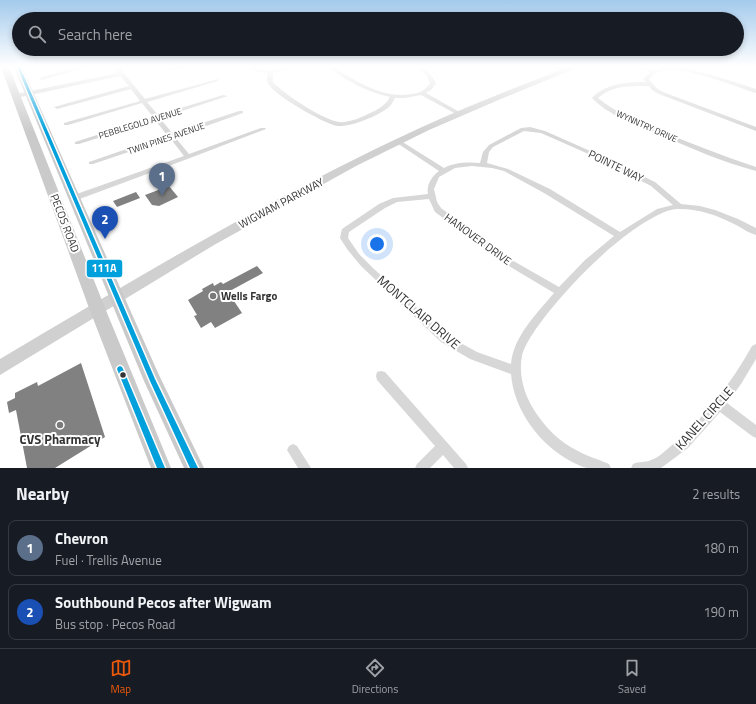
<!DOCTYPE html>
<meta charset="utf-8">
<style>
body{margin:0;font-family:"Titillium Web",sans-serif;background:#242831;color:#f1f3f6}
.you{position:absolute;left:377px;top:244px;width:14px;height:14px;margin:-10px;border:3px solid #fff;border-radius:50%;background:#1a73e8;box-shadow:0 0 0 6px #1a73e833}
.badge{display:grid;place-items:center;width:26px;height:26px;border-radius:50%;background:#ea580c;color:#fff;font-size:13px;font-weight:700}
.pin{position:absolute;translate:-50% -33px;filter:drop-shadow(0 1px 2px #0008)}
.pin::after{content:'';position:absolute;top:21px;width:14px;height:12px;background:inherit;clip-path:polygon(0 0,100% 0,50% 100%)}
.list{margin:0;padding:0;list-style:none}
h2{display:flex;justify-content:space-between;align-items:center;height:52px;margin:0;padding:0 16px;font-size:17px}
h2 small{font-size:13px;font-weight:400;color:#9ea1a6}
.list li{display:grid;grid-template-columns:26px 1fr auto;gap:12px;align-items:center;box-sizing:border-box;height:56px;margin:0 8px 8px;padding:0 8px;border:1px solid #363941;border-radius:8px}
.list b{display:block;font-size:15px;white-space:nowrap}
.list p{margin:0;font-size:13px;white-space:nowrap;color:#9ea1a6}
.list em{font-size:13px;font-style:normal;color:#9ea1a6}
.icon{flex:none;width:22px;height:22px;fill:none;stroke:currentColor;stroke-width:2;stroke-linecap:round;stroke-linejoin:round}
.map{position:relative;flex:none;width:756px;height:468px;overflow:hidden}
.search{position:absolute;background:#171b24;box-shadow:0 2px 6px #0003;left:12px;right:12px;top:12px;height:44px;display:flex;align-items:center;gap:10px;box-sizing:border-box;padding:0 14px;border-radius:22px;color:#9ea1a6;font-size:15px}
.sheet{height:180px;background:#171b24}
nav{display:flex;justify-content:space-around;align-items:center;box-sizing:border-box;height:56px;border-top:1px solid #363941;background:#171b24;font-size:11px;color:#9ea1a6}
nav a{display:grid;justify-items:center;gap:2px}
nav .on{color:#ea580c}
.map>svg:first-child{display:block}
</style>
<div class="map">
<svg width="756" height="468" viewBox="0 0 756 468">
<rect width="100%" height="100%" fill="#fff"/>
<g fill="#818181">
<polygon points="169,186 178,197 159,206 152,205 145,195"/>
<polygon points="136,192 140,198 117,207 113,201"/>
<polygon points="257,266 263,273 228,292 242,313 215,328 211,322 201,328 194,316 197,315 188,300 203,291 202,289 213,283 214,286 221,282 223,284"/>
<polygon points="81,363 105,437 55,468 27,468 16,410 9,413 7,402 15,398 15,393 37,382 38,386"/>
</g>
<g fill="none" stroke-linecap="round" stroke-linejoin="round">
<g fill="#d7d7d7" fill-rule="evenodd">
<polygon points="77,67 86,67 42,80 39,78"/>
<polygon points="114,67 119,67 145,99 218,79 218,81 147,102 158,115 223,95 228,96 160,118 172,133 239,111 243,111 243,113 175,137 189,154 261,128 265,128 266,129 190,158 77,200 71,200 70,198 71,196 184,156 170,138 93,164 89,164 89,162 167,135 155,120 79,144 75,144 75,142 153,117 142,103 68,125 64,125 64,123 140,101 131,89 57,109 54,107 129,86 120,76 16,98 13,96 16,94 118,73"/>
<polygon points="167,67 188,67 174,70"/>
<path d="M247 67H253L266 71 298 67 273 73V82C284 94 323 120 339 122 348 123 360 118 368 114 377 110 385 106 390 97 368 92 346 81 328 67H334C357 82 383 99 412 94 420 93 426 90 430 83L427 76 416 67C426 67 431 74 436 83L432 89 426 93 463 114 458 115 421 95 405 98H395C393 101 392 104 390 106 381 115 351 127 338 126 326 125 272 94 268 83 266 79 267 76 268 73L258 72Z"/>
<polygon points="556,67 563,67 568,71 564,72"/>
<path d="M641 67C646 67 651 70 656 70 660 70 664 68 668 68 698 68 728 80 756 89V93C733 86 678 62 656 73 653 74 651 77 649 79L656 88 663 92 756 127V131L659 94 652 90 649 86C631 86 612 85 598 98 615 112 637 121 658 130 690 143 723 156 756 167V171C722 162 688 147 656 133 635 124 608 115 592 98 606 83 627 82 646 82L643 79 651 72Z"/>
<path d="M530 127 545 131 597 154 655 182 681 204 700 206 715 210 738 219 756 228V235C748 233 741 227 734 224 717 215 697 208 676 209 654 211 612 245 596 261 576 279 528 331 522 356 518 376 525 397 536 413 546 428 560 442 576 450 586 456 598 459 609 464L611 468C603 468 594 468 587 468 582 467 577 464 572 462 540 445 514 411 511 374L470 359 441 342 361 266 347 249 340 238 342 229 379 204 393 198 428 194C426 185 432 176 439 171L397 143V141H401L444 168C455 162 468 162 480 163L483 152 489 145 521 128ZM524 131 541 133 593 156 651 186 673 205 657 209 620 232 550 189 508 169 487 163 489 152 493 147ZM472 166 492 168 504 171 544 193 614 236 585 260 559 287 510 259 441 208 437 202 434 189 439 177 455 168ZM429 199 435 212 504 263 554 293C537 313 513 337 511 364L477 352 448 336 374 269 359 254 348 238 349 232 385 208 397 202Z"/>
<path d="M756 344V359L741 384 727 403 756 425V438L752 436 720 412 688 448 661 468H631L633 464C639 461 645 463 651 460 658 458 665 451 671 446 704 418 731 384 752 346Z"/>
<polygon points="381,371 385,372 466,464 468,468 454,468 443,455 430,468 415,468 417,464 435,446 377,380 376,376 377,372"/>
<polygon points="293,444 297,446 311,468 298,468 287,450 289,446"/>
</g>
<path fill="#d0d0d0" fill-rule="evenodd" d="M568 67H579L503 98 429 130 356 166 214 245 0 375V359C138 277 276 194 422 127 470 105 519 86 568 67Z"/>
<g fill="#cacaca" fill-rule="evenodd">
<polygon points="1,67 9,67 105,308 171,468 151,468 89,308"/>
<polygon points="14,67 22,67 159,375 204,468 184,468 144,381"/>
</g>
<defs>
<g id="bus-1">
<polygon points="17,67 20,67 155,379 198,468 190,468 150,381"/>
<polygon points="120,366 122,367 123,369 165,468 157,468 117,369 118,367"/>
</g>
</defs>
<use href="#bus-1" stroke="#fff" stroke-width="3"/>
<use href="#bus-1" fill="#00a0dc" fill-rule="evenodd"/>
</g>
<linearGradient id="sky" x2="0" y2="1"><stop stop-color="#a3caec"/><stop offset="0.5" stop-color="#fff"/><stop offset="1" stop-color="#fff" stop-opacity="0"/></linearGradient>
<rect width="756" height="133" fill="url(#sky)"/>
<g fill="#7a7a7a" stroke="#fff" stroke-width="1.5">
<circle cx="213" cy="296" r="4"/>
<circle cx="60" cy="425" r="4"/>
</g>
<circle fill="#333" stroke="#fff" stroke-width="1.5" cx="123" cy="375" r="3.5"/>
<g text-anchor="middle" dominant-baseline="central" stroke-width="4" stroke-linejoin="round" paint-order="stroke">
<g font-size="9" fill="#333" stroke="#fff">
<text transform="translate(140 123) rotate(-17)">PEBBLEGOLD AVENUE</text>
<text transform="translate(647 126) rotate(24)">WYNNTRY DRIVE</text>
<text transform="translate(166 138) rotate(-19)">TWIN PINES AVENUE</text>
</g>
<g font-size="11" fill="#333" stroke="#fff">
<text transform="translate(616 166) rotate(26)">POINTE WAY</text>
<text transform="translate(281 203) rotate(-28)">WIGWAM PARKWAY</text>
<text transform="translate(65 223) rotate(69)">PECOS ROAD</text>
<text transform="translate(478 239) rotate(36)">HANOVER DRIVE</text>
</g>
<g font-size="11" font-weight="bold" fill="#333" stroke="#fff" text-anchor="start">
<text x="221" y="296">Wells Fargo</text>
</g>
<g font-size="13" fill="#333" stroke="#fff">
<text transform="translate(419 312) rotate(41)">MONTCLAIR DRIVE</text>
<text transform="translate(704 418) rotate(-48)">KANEL CIRCLE</text>
</g>
<g font-size="13" font-weight="bold" fill="#333" stroke="#fff">
<text x="60" y="439">CVS Pharmacy</text>
</g>
</g>
<rect stroke="#fff" stroke-width="1.5" x="86" y="259" width="37" height="19" rx="4" fill="#00a0dc"/>
<g font-size="11" text-anchor="middle" font-weight="bold" fill="#fff">
<text x="104" y="272">111A</text>
</g>
</svg>
<div class="you"></div>
<div class="pin badge" style="left:162px;top:196px;background:#5c6f8a">1</div>
<div class="pin badge" style="left:105px;top:239px;background:#1a4fb4">2</div>
<div class="search"><svg class="icon" aria-label="search" viewBox="0 0 24 24"><circle cx="10" cy="10" r="6"/><path d="M15 15l6 6"/></svg>Search here</div>
</div>
<section class="sheet">
<h2>Nearby<small>2 results</small></h2>
<ul class="list">
<li><span class="badge" style="background:#5c6f8a">1</span><div><b>Chevron</b><p>Fuel · Trellis Avenue</p></div><em>180 m</em></li>
<li><span class="badge" style="background:#1a4fb4">2</span><div><b>Southbound Pecos after Wigwam</b><p>Bus stop · Pecos Road</p></div><em>190 m</em></li>
</ul>
</section>
<nav>
<a class="on"><svg class="icon" aria-label="map" viewBox="0 0 24 24"><path d="M3 6l6-2 6 2 6-2v14l-6 2-6-2-6 2zM9 4v14M15 6v14"/></svg>Map</a>
<a><svg class="icon" aria-label="directions" viewBox="0 0 24 24"><path d="M12 3l9 9-9 9-9-9zM9 14v-3h6M13 9l2 2-2 2"/></svg>Directions</a>
<a><svg class="icon" aria-label="saved" viewBox="0 0 24 24"><path d="M7 4h10v16l-5-4-5 4z"/></svg>Saved</a>
</nav>
